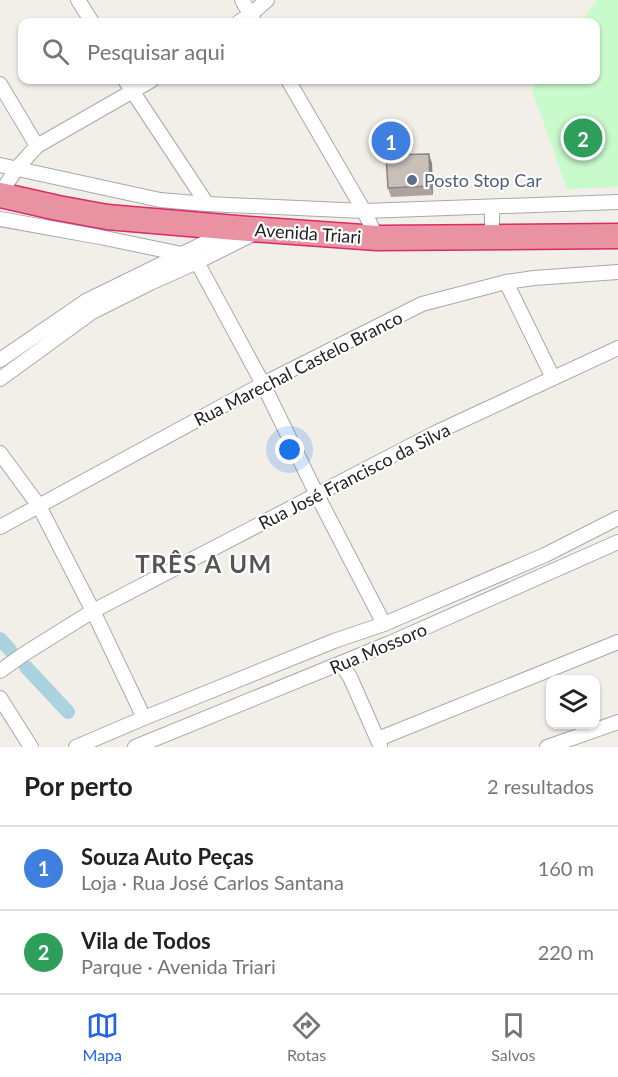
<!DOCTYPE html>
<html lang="pt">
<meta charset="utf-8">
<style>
body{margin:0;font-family:Lato,sans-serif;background:#f6f6f6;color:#222}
.controls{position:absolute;right:18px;bottom:18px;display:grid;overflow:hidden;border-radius:12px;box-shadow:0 2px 4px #0004}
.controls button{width:54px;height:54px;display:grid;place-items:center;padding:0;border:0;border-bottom:2px solid #e0e0e0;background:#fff;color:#222;font:30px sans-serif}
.you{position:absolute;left:290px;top:450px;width:21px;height:21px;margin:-15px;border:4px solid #fff;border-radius:50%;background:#1a73e8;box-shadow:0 0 0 9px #1a73e833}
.badge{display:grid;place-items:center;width:39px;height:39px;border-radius:50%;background:#2563eb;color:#fff;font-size:20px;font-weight:700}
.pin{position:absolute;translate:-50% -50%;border:3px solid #fff;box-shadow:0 2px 6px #0006}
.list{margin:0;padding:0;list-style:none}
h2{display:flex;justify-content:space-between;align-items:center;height:78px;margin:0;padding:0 24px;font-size:26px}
h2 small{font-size:20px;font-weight:400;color:#767676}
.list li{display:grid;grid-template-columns:39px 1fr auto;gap:18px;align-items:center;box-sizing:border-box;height:84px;padding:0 24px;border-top:2px solid #e0e0e0}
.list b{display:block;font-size:22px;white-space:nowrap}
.list p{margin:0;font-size:20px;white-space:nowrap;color:#767676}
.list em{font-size:20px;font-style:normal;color:#767676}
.icon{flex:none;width:33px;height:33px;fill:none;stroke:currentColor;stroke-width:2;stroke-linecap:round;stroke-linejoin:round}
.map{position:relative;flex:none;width:618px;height:747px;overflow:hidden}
.search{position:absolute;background:#fff;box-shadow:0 2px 4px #0004;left:18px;right:18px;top:18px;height:66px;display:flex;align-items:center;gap:15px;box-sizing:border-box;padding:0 21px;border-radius:12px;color:#767676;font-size:22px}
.sheet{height:246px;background:#fff}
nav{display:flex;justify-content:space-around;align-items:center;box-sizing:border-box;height:84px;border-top:2px solid #e0e0e0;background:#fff;font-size:16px;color:#767676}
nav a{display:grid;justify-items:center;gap:3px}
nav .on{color:#2563eb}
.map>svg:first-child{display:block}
</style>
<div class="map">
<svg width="618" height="747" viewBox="0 0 618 747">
<rect width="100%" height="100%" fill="#f2efe9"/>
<polygon fill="#c8facc" points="597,0 618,0 618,187 567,189 532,90 539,80 596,80 596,22 581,22"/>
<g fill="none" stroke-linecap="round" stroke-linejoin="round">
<g stroke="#aad3df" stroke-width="14">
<polyline points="0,639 10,650"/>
<polyline points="26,667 68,712"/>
</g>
<defs>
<g id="street">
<polyline points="78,0 92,22"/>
<polyline points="242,0 254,21"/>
<polyline points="239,22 250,15 267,0"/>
<polyline points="125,80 207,204"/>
<polyline points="288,80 364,211 377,238"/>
<polyline points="0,84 37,146"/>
<polyline points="0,165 160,200 207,204 364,211 618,202"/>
<polyline points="0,194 17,168 37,146 152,80"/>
<polyline points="492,207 492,236"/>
<polyline points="0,219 100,237 182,254 197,262 263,384 317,495 384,624"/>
<polyline points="506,282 553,378"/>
<polyline points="0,360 86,301 231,230"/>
<polyline points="0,379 92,312 150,283 197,262 255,233"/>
<polyline points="0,453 39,506 93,611 144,718"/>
<polyline points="0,527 263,384 422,304 506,282 534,278 618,272"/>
<polyline points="341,664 350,677 380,745"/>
<polyline points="0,671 24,654 93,611 435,433 618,348"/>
<polyline points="0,698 31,747"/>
<polyline points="378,739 618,642"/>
<polyline points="76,747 144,718 334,641 384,624 545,555 618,518"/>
<polyline points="135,747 390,643 618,542"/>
<polyline points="547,747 618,722"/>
</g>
<polyline id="highway" points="0,195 58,208 107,217 236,228 377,238 618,236"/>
</defs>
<use href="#street" stroke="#a9a9a9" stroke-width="16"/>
<use href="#highway" stroke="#dc2a67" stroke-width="27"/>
<use href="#street" stroke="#fff" stroke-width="14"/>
<use href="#highway" stroke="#e892a2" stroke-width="24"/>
</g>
<polygon fill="#aba49e" points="432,163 433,195 391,197 388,188"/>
<polygon fill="#8b8681" points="429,154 432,163 433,195 430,186"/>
<polygon fill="#c7bfb8" stroke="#8b8681" stroke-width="1.5" points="429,154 430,186 388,188 386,155"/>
<circle fill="#5c6f8a" stroke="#fff" stroke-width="2" cx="412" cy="180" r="6"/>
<g text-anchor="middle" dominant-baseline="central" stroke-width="4.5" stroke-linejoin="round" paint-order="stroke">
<g font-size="18" fill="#4e5e75" stroke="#fff" text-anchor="start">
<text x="424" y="180">Posto Stop Car</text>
</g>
<g font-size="18" fill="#222" stroke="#fff">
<text transform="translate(308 233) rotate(4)">Avenida Triari</text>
<text transform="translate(298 368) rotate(-27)">Rua Marechal Castelo Branco</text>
<text transform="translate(354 476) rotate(-27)">Rua José Francisco da Silva</text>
<text transform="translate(378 648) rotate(-23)">Rua Mossoro</text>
</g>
<g font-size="24" font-weight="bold" letter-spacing="1.5" fill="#555" stroke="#fff">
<text x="204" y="563">TRÊS A UM</text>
</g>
</g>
</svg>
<div class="controls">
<button><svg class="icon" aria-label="layers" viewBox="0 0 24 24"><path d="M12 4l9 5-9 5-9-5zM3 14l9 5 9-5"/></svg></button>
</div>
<div class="you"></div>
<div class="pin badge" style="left:391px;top:141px;background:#3f7fe0">1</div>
<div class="pin badge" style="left:583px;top:138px;background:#2e9e5b">2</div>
<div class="search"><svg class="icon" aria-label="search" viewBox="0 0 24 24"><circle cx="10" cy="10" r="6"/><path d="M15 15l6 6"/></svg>Pesquisar aqui</div>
</div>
<section class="sheet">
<h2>Por perto<small>2 resultados</small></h2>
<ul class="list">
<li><span class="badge" style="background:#3f7fe0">1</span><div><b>Souza Auto Peças</b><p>Loja · Rua José Carlos Santana</p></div><em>160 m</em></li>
<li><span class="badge" style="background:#2e9e5b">2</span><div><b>Vila de Todos</b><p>Parque · Avenida Triari</p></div><em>220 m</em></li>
</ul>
</section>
<nav>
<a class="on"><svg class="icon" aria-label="map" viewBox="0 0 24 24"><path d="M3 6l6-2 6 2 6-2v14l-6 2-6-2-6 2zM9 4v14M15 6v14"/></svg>Mapa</a>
<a><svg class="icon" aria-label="directions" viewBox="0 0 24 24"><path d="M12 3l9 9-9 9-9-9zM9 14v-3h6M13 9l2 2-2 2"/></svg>Rotas</a>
<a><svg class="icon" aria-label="saved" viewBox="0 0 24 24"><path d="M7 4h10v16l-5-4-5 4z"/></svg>Salvos</a>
</nav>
